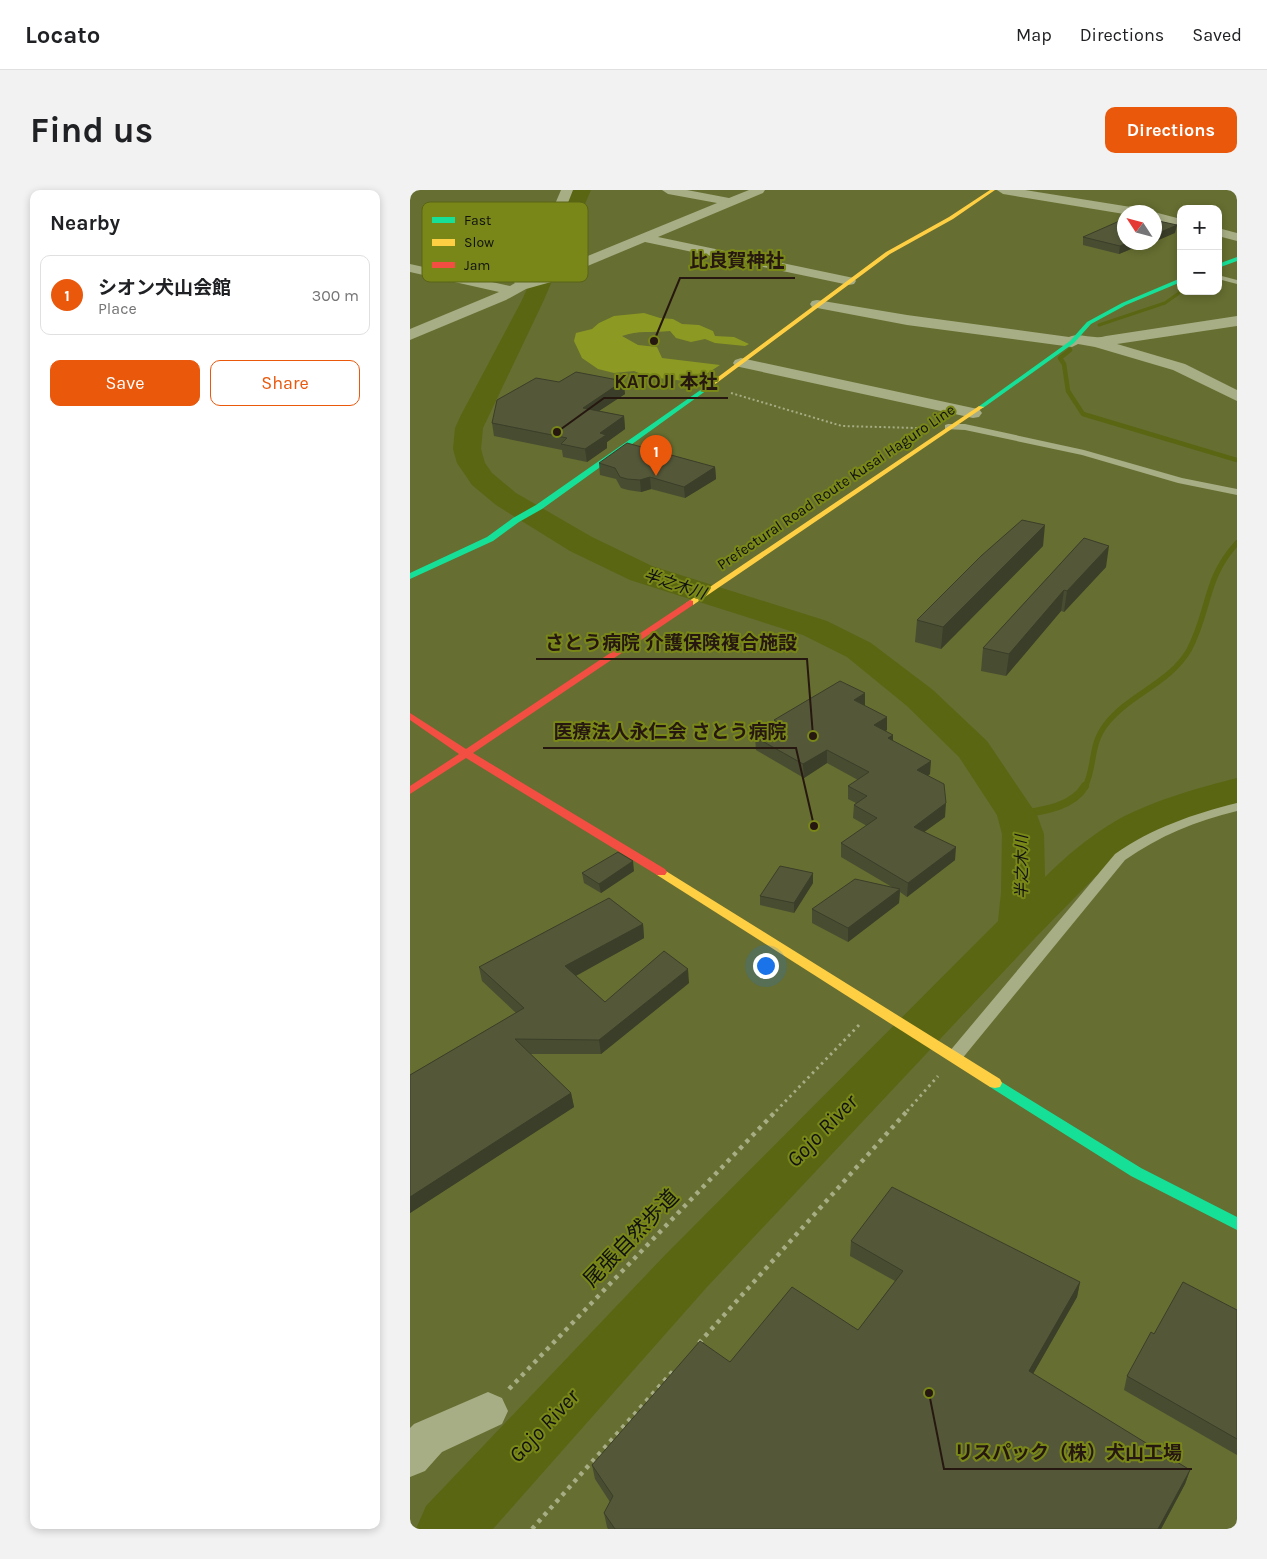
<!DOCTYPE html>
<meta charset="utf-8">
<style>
body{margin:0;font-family:Karla,"Noto Sans JP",sans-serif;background:#f2f2f2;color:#202124}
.controls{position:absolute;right:15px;top:15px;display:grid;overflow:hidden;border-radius:10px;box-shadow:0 2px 8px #0003}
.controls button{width:45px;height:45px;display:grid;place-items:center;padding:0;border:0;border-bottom:1px solid #e0e0e0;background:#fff;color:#202124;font:25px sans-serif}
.compass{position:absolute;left:707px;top:15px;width:45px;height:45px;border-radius:50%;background:#fff;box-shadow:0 2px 8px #0003;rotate:306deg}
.you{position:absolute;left:355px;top:775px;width:18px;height:18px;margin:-12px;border:4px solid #fff;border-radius:50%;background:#1a73e8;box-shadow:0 0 0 8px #1a73e833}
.badge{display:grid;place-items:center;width:32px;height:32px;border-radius:50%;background:#ea580c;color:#fff;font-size:16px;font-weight:700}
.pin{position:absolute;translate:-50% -41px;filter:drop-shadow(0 1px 2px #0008)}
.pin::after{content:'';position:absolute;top:26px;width:18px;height:15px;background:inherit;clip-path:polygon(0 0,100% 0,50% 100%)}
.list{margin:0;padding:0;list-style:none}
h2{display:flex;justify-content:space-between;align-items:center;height:65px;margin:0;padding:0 20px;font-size:21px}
h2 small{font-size:16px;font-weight:400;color:#757577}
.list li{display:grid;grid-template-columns:32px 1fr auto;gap:15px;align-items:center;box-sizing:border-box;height:80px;margin:0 10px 10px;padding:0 10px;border:1px solid #e0e0e0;border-radius:10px}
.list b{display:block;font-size:19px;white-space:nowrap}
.list p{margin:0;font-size:16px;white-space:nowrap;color:#757577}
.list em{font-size:16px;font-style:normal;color:#757577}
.actions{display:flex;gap:10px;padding:15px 20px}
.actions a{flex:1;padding:11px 0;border:1px solid #ea580c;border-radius:10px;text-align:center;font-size:18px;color:#ea580c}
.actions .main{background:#ea580c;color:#fff}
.map{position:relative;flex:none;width:827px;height:1339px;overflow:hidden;border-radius:10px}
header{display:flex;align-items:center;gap:30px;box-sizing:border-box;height:70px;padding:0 25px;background:#fff;border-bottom:1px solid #e0e0e0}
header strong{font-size:24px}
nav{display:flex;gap:28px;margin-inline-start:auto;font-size:18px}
.intro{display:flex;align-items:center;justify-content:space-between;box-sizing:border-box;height:120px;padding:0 30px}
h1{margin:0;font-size:35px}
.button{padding:12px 22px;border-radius:10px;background:#ea580c;color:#fff;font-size:18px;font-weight:700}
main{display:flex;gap:30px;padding:0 30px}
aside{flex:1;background:#fff;border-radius:10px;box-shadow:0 2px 8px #0003}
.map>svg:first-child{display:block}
</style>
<header>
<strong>Locato</strong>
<nav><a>Map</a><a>Directions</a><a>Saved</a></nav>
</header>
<div class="intro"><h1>Find us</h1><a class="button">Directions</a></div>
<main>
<aside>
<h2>Nearby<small></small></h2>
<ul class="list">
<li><span class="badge">1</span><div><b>シオン犬山会館</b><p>Place</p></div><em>300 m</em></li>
</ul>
<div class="actions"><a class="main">Save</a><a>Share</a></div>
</aside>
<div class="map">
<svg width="827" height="1339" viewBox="0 0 827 1339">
<rect width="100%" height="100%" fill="#666e31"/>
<path fill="#8c9a23" d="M234 123 250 128 263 129 272 134 289 135 303 141 305 146 324 147 339 154 335 156 305 153 295 149 281 152 266 148 260 141C243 143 228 140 212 146L228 155 247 157 252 168 310 175 284 192 239 187 224 181 204 183 188 179 172 168 164 151 166 143 182 139 189 133 204 126Z"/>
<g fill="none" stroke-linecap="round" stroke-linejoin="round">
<polyline stroke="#5a6612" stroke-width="3" points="689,135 755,113 769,103 771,94"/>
<polyline stroke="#5a6612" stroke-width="4.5" points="660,160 650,168 654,174 658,201 673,224 827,270"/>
<path stroke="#5a6612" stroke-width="5.5" d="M675 597C686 575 679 555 697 533 720 504 760 493 779 460 800 421 794 389 827 353"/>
<path stroke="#5a6612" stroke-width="8" d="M607 625C630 621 662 618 675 596"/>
<path fill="#5a6612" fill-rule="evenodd" d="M163 0H181L133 112 73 238 71 259 75 273 82 283 106 303 182 347 242 376 417 431 461 453 523 500 577 551 627 625 634 644 635 687C656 666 679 647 704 632 735 613 791 597 827 588V613L761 636 734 650 685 687 626 747 297 1097 83 1339H6L16 1316 257 1063 588 731 591 703 592 644 587 625 549 567 497 516 437 467 393 445 220 390 160 361 86 315 62 295 47 273 43 259 45 238 51 225 111 112Z"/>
<polyline stroke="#a7ad84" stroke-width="2" stroke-dasharray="2 2.5" stroke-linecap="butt" points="321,203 432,236 507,238"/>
<g stroke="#a7ad84" stroke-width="3" stroke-dasharray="2.5 4" stroke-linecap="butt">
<polyline points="366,921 450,834"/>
<polyline points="497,921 528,886"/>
</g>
<g stroke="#a7ad84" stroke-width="4.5" stroke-dasharray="4 5" stroke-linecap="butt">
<polyline points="289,1153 498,920"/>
<polyline points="99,1199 367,920"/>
<polyline points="122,1339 264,1180"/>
</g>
<g fill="#a7ad84" fill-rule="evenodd">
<polygon points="808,85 827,90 827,94 808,89"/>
<polygon points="538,234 555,234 674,260 772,288 827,299 827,305 768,293 672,265 555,240 535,239 535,235"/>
<path d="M827 613V621C786 631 749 646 715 670L551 870 545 872 539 870 537 866 539 862 705 664C742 638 783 624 827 613Z"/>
</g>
<g fill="#a7ad84" fill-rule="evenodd">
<polygon points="151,0 163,0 143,51 129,59 119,79 117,89 142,83 146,79 307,13 258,4 252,0 277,0 319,8 339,0 355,0 353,3 248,47 439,87 444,88 446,91 444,94 439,95 235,52 156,85 152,89 116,99 96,110 0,150 0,139 89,102 0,82 0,74 100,96 105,93 103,91 105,79 117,56 130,49"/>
<polygon points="587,0 615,0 727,18 733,22 714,24 593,4"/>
<polygon points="743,22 744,22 771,29 771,37 744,30 744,22"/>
<polygon points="808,38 827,43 827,51 808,46"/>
<path d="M407 110 497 125 659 147C669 142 683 150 696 146L827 126V136L707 154 775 174 827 200V211L763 180 685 157 668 154 662 157 497 135 402 117 400 114 402 111Z"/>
<polygon points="331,168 563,218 569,219 572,223 569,227 563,228 325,176 323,173 325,170"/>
<polygon points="78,1202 92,1208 98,1221 92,1234 32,1262 15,1281 0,1287 0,1238 4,1234"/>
</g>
<g fill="#16e098" fill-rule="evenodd">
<polygon points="827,67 827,71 808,78 808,74"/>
<polygon points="771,88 771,92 716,115 681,134 664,153 573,218 568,217 660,151 677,132 712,113"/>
<polygon points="302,192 304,193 304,195 132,319 109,332 83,351 0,389 0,383 77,347 103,328 126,315"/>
<polygon points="585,888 731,978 827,1027 827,1040 721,986 580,897 578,893 580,889"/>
</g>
<g fill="#ffcf43" fill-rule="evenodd">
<polygon points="580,0 585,0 543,29 480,64 304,195 300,195 300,193 476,62 539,27"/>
<polygon points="569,216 574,217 283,415 277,415 276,413"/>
<polygon points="251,678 590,889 592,893 590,897 585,898 580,897 247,685 245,682"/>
</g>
<polygon fill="#f24e42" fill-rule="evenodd" points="280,410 283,411 283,415 63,563 255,679 257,682 255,685 247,685 56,568 0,604 0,596 49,564 0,530 0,523 56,559"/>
</g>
<g fill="#484c31">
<polygon points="673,47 714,52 743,52 738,55 733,54 709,64 673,55"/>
<polygon points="213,191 215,204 189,221 214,226 215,239 197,252 197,258 177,272 153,267 152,260 84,246 82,233 149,192"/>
<polygon points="189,273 305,277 306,289 275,308 241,299 231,302 218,300 211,298 206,289 190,285"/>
<polygon points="674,348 696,377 654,422 651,421 596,486 571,481 573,458"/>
<polygon points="633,356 531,459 505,452 507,430"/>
<polygon points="455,516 477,540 475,541 483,545 483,551 520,584 518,586 535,627 514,642 545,670 497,707 490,702 489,713 438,752 402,733 402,719 482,697 431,667 431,653 457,636 443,628 444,615 446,613 438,609 438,596 448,590 417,573 394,588 346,560 345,547 364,537 364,530"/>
<polygon points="224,681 191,703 174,693 172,683"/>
<polygon points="403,693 384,723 350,715 350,706"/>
<polygon points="233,734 234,748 166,786 195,812 279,793 191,864 120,864 161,903 164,917 0,1023 0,885 106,823 72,791 69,777"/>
<polygon points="441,1051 670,1092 667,1107 623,1184 780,1280 775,1294 751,1339 198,1339 197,1337 194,1323 200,1312 185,1289 182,1275 320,1172 448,1140 485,1091 440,1066"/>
<polygon points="827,1120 827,1265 714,1200 717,1186 744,1144"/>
</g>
<g fill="#3b3e28">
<polygon points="767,35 765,43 744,52 744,45"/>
<polygon points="719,52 733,52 733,54 709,64 710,56"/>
<polygon points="213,191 215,204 175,230 173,218"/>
<polygon points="214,226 215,239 197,252 197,258 177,272 175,259 190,243"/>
<polygon points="305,277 306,289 275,308 274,297"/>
<polygon points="240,287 241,299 231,302 230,290"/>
<polygon points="635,335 633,356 531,459 533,437"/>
<polygon points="699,356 696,377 654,422 657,401"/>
<polygon points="654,400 651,421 596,486 599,464"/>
<polygon points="455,503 455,516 444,510"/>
<polygon points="477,527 477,540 464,548 464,535"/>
<polygon points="483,545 483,558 478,548"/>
<polygon points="417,560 417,573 394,588 393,574"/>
<polygon points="521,571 520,584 507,593 507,580"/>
<polygon points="536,613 535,627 503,650 504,637"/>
<polygon points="546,657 545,670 497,707 498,693"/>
<polygon points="223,671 224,681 191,703 189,694"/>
<polygon points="403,683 403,693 384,723 384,713"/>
<polygon points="490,699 489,713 438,752 438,738"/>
<polygon points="233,734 234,748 158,790 155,776"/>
<polygon points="278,779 279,793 191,864 189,850"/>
<polygon points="161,903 164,917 0,1023 0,1007"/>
<polygon points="670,1092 667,1107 616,1196 619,1181"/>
<polygon points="780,1280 775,1294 751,1339 748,1339"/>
</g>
<g fill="#545839" stroke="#3b3e28">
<polygon points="714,29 714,52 719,52 710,56 673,47"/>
<polygon points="744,30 767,35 744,45"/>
<polygon points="166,182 213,191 173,218 214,226 190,243 196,245 175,259 151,254 157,248 82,233 87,210 126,188 149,192"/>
<polygon points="217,253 305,277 274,297 240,287 230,290 217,289 210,287 205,278 189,273"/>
<polygon points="612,330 635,335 533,437 507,430 571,366"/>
<polygon points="674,348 699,356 657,401 654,400 599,464 573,458"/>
<polygon points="430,491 455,503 444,510 477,527 464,535 483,545 478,548 521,571 507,580 534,594 536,613 504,637 546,657 498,693 431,653 467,628 444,615 457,606 438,596 459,582 417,560 393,574 345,547 370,534 364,530"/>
<polygon points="208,662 223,671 189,694 172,683"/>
<polygon points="370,676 403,683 384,713 350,706"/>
<polygon points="445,689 490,699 438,738 402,719"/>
<polygon points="199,708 233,734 155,776 195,812 254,761 278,779 189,850 105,849 161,903 0,1007 0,885 114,818 69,777"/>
<polygon points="482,997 670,1092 619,1181 780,1280 748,1339 205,1339 194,1323 203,1306 182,1275 290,1151 320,1172 382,1097 448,1140 493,1081 441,1051"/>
<polygon points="773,1092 827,1120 827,1249 717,1186 741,1142 744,1144"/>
</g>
<g text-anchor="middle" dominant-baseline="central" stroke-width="4" stroke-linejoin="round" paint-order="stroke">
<g font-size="15" fill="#111" stroke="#798718">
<text transform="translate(426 297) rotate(-34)">Prefectural Road Route Kusai Haguro Line</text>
</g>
<g font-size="16" font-style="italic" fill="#111" stroke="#798718">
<text transform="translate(265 394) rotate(18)">半之木川</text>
<text transform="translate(611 677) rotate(-90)">半之木川</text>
</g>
<g font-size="21" fill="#111" stroke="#798718">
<text transform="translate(221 1048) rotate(-46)">尾張自然歩道</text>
</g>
<g font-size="22" font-style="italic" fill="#111" stroke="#798718">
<text transform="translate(412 941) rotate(-46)">Gojo River</text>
<text transform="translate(134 1236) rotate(-47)">Gojo River</text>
</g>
</g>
<rect x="12" y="12" width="166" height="80" rx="8" fill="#798718" stroke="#5a6416" stroke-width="1"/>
<rect x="22" y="27" width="23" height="6" fill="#16e098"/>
<rect x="22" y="49" width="23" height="7" fill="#ffcf43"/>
<rect x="22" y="72" width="23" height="6" fill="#f24e42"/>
<g font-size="14" fill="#111">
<text x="54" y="35">Fast</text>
<text x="54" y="57">Slow</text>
<text x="54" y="80">Jam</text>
</g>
<path fill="none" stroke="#261810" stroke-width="2" d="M244 151L270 88H385M147 242L194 208H318M403 546L397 469H126M404 636L386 558H133M519 1203L534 1279H782"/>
<g fill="#261810" stroke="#798718" stroke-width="2">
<circle cx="244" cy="151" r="5"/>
<circle cx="147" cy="242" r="5"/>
<circle cx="403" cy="546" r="5"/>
<circle cx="404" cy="636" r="5"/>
<circle cx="519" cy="1203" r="5"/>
</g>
<g font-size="19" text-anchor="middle" font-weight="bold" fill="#261810" stroke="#798718" stroke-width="4" stroke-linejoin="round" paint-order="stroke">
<text x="327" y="77">比良賀神社</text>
<text x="256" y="198">KATOJI 本社</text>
<text x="261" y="459">さとう病院 介護保険複合施設</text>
<text x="260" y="548">医療法人永仁会 さとう病院</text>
<text x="658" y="1269">リスパック（株）犬山工場</text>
</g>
</svg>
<div class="controls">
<button>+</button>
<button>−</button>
</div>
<svg class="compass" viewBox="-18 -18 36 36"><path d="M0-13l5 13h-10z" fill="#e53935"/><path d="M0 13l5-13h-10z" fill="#757577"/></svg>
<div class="you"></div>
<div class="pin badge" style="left:246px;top:286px">1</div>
</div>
</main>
